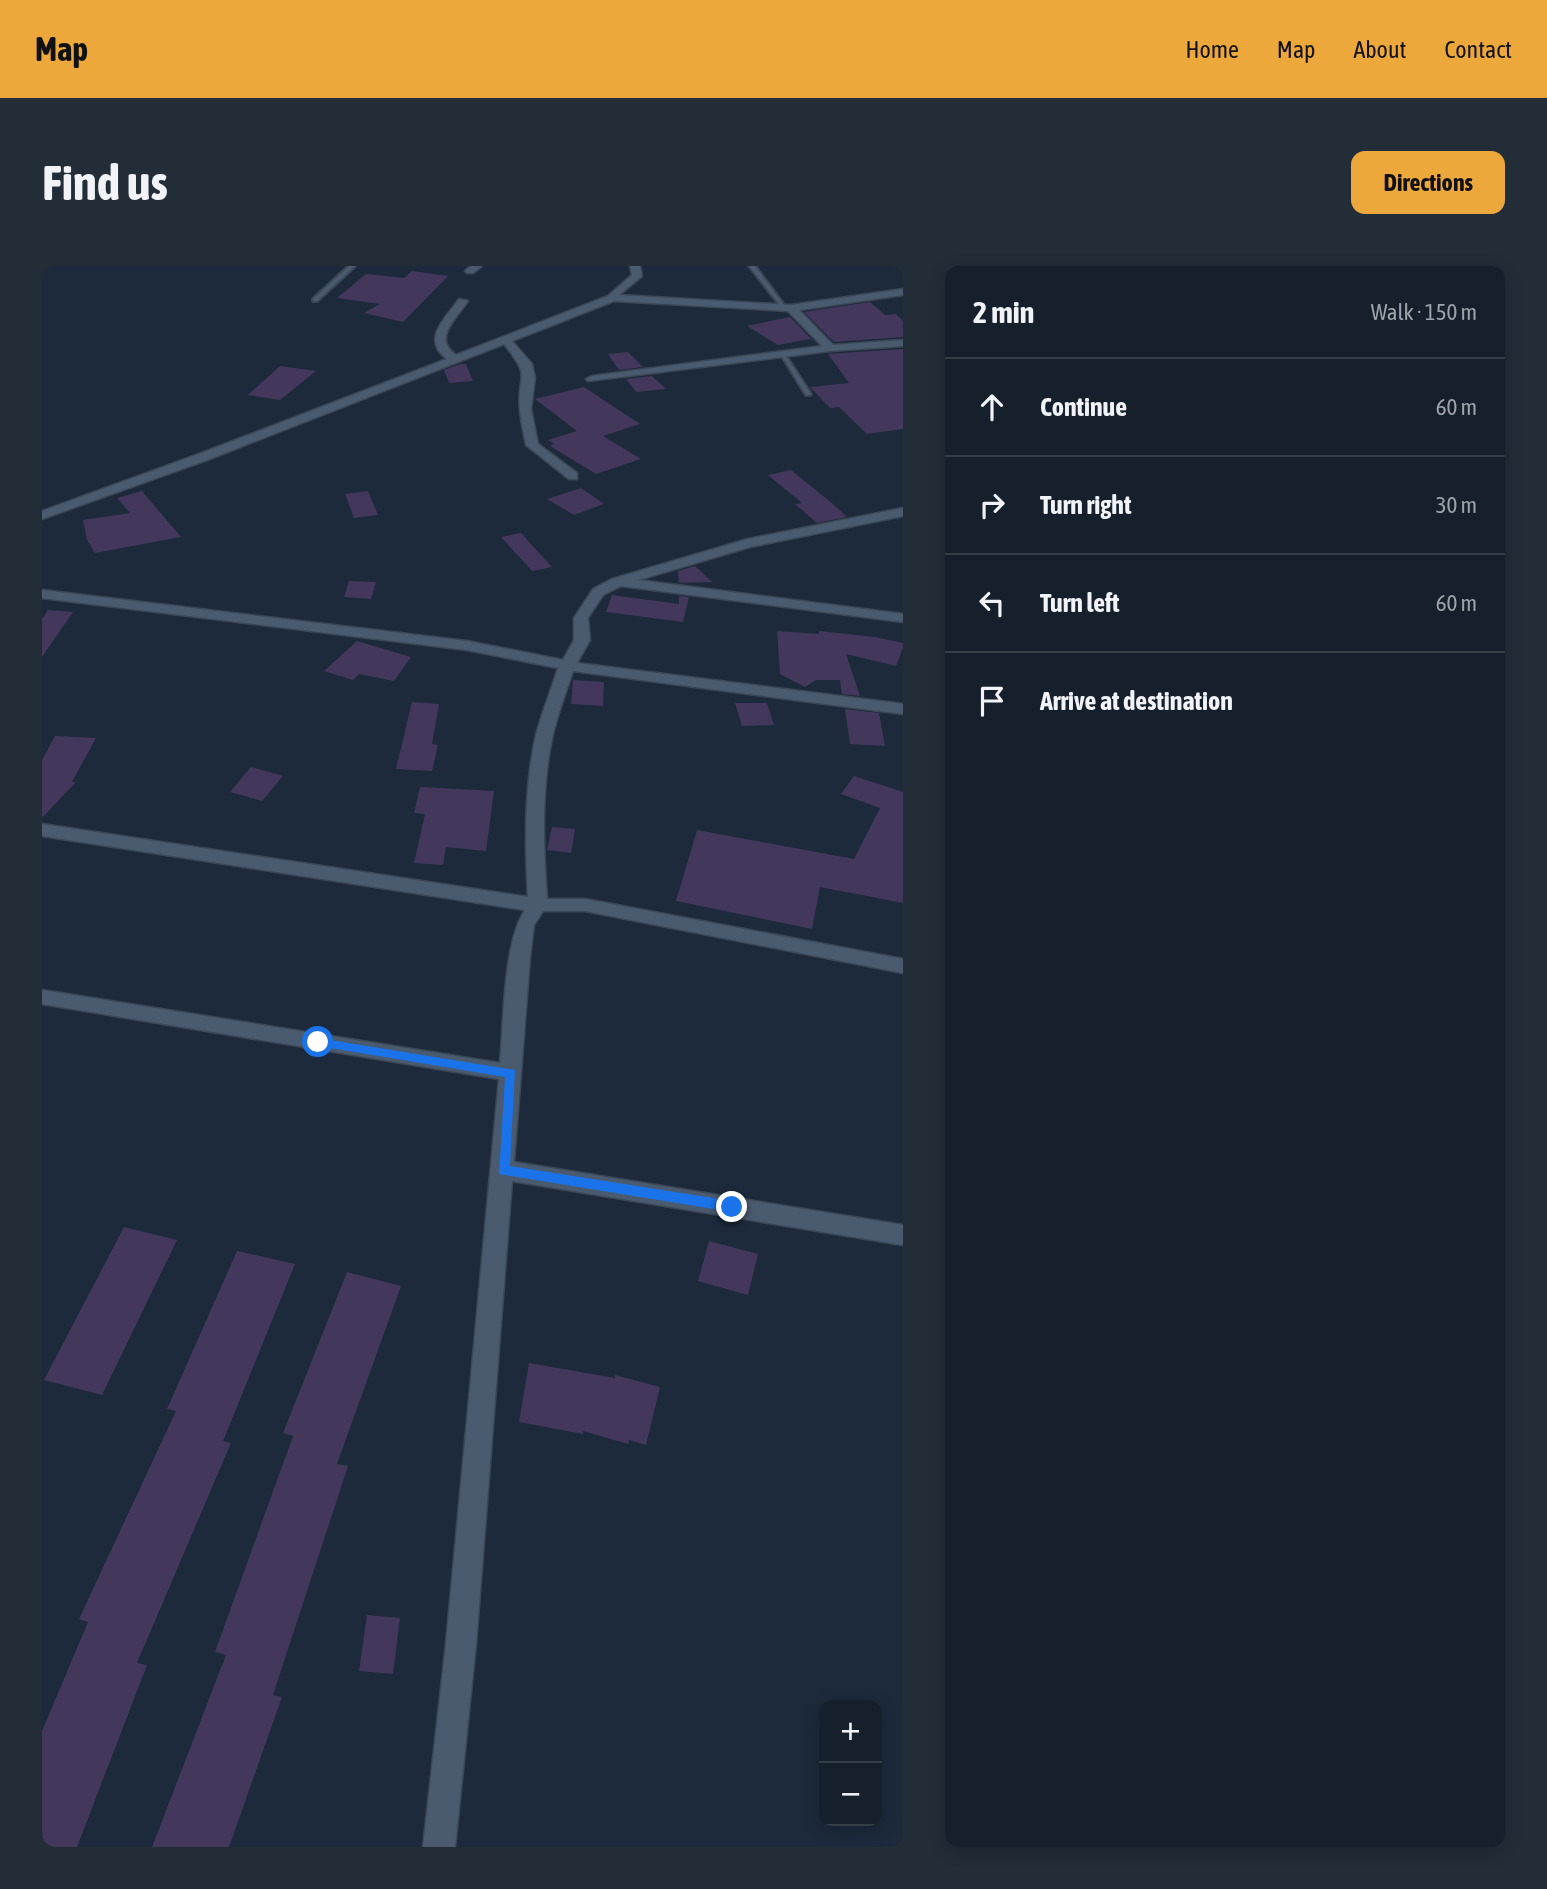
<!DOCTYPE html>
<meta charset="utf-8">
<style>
body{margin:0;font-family:"Asap Condensed",sans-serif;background:#222d38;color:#f1f3f6}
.controls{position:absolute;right:21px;bottom:21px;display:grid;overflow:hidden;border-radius:14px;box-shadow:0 4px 18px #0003}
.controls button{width:63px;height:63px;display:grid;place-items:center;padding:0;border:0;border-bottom:2px solid #343e48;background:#15202c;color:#f1f3f6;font:35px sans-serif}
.stop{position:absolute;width:21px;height:21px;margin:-16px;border:5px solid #1a73e8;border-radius:50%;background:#fff}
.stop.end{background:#1a73e8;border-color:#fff;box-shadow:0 2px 7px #0008}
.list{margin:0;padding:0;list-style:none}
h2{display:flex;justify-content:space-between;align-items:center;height:91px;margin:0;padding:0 28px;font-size:30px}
h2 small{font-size:23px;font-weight:400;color:#9da3a9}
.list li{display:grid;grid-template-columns:46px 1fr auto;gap:21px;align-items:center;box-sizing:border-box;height:98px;padding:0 28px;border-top:2px solid #343e48}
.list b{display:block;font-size:26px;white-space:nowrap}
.list em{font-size:23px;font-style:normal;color:#9da3a9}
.icon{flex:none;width:38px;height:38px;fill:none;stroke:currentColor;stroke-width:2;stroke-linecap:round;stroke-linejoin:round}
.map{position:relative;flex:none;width:861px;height:1581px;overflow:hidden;border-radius:14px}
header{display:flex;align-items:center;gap:42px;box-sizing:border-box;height:98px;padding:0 35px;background:#eda83b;color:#111}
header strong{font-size:33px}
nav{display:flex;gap:38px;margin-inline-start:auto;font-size:24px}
.intro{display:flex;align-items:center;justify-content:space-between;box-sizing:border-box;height:168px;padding:0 42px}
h1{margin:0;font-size:49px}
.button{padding:18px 32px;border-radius:14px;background:#eda83b;color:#111;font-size:24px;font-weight:700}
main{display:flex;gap:42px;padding:0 42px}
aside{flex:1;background:#15202c;border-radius:14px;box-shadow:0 4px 18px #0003}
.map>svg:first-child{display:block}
</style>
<header>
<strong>Map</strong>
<nav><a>Home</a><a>Map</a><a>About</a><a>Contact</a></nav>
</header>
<div class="intro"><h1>Find us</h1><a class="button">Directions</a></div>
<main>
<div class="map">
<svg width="861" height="1581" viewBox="0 0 861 1581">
<rect width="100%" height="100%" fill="#1c2a3b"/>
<g fill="#43385c">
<polygon points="370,5 406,10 361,56 322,47 338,38 295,32 324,8 362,12"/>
<polygon points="828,36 843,49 854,48 861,55 861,71 792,76 762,46"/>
<polygon points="748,51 774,78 768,73 736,79 705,60"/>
<polygon points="861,83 861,163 825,168 797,141 788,142 768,121 807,117 786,88"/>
<polygon points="586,86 601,101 577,104 566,88"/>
<polygon points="418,98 424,98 431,115 407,117 402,104"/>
<polygon points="238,100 274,105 238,134 206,129"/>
<polygon points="610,110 624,123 594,126 584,113"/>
<polygon points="542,121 598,158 561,170 599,193 554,208 508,180 512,178 506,174 535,165 493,133"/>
<polygon points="749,204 791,238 805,251 775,257 753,238 760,237 726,209"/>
<polygon points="539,222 562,238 532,249 505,233"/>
<polygon points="100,225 139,271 53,287 45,274 41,254 88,247 75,232"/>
<polygon points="326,225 336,249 312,252 303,228"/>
<polygon points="479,267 510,301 490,305 459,271"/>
<polygon points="653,300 670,316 637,317 636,305"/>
<polygon points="307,315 334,316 329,333 302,331"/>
<polygon points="570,329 637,338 637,330 647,331 641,356 564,346"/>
<polygon points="6,344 31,346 0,391 0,353"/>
<polygon points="735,365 777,368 777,365 833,371 861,377 861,382 854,400 804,388 818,430 800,428 798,414 774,414 763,421 738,408"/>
<polygon points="315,375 369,391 352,415 317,408 311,414 282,405"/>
<polygon points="531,414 562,416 561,440 529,438"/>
<polygon points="370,436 397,438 390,478 396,479 390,505 354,503"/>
<polygon points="693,437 725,437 732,459 700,460"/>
<polygon points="803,443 837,447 843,480 808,478"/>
<polygon points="13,470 54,472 30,516 34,516 0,552 0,494"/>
<polygon points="209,501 241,510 220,535 188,526"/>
<polygon points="812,510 861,526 861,637 778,621 770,663 634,635 655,564 812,593 838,542 799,528"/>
<polygon points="378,521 452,525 444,585 404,581 401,599 372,597 383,548 372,547"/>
<polygon points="510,561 533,563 529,587 505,584"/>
<polygon points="82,961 135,974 60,1129 2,1114"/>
<polygon points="667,975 716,988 706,1029 656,1015"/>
<polygon points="195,985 253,998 181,1175 189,1177 95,1397 105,1399 35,1581 0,1581 0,1465 46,1356 37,1353 134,1145 125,1143"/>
<polygon points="305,1006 359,1020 295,1198 306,1200 231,1429 240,1431 187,1581 110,1581 184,1389 173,1386 251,1170 241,1167"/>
<polygon points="487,1097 573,1112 573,1109 618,1121 604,1179 587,1174 586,1178 541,1165 541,1168 477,1156"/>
<polygon points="325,1349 358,1352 351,1408 317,1405"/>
</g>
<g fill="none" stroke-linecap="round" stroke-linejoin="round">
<defs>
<g id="lane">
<polygon points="307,0 313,0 275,35 271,35 271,33"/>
<polygon points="707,0 713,0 745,43 741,43"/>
<polygon points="738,87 742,87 769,128 768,129 764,129"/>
</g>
<g id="street">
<polygon points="429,0 440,0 431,7 425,7 423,5"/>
<path d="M588 0H598L600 10 577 29 749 39 861 23V29L757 44 791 79 861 74V80L788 85 546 115 544 113 550 110 780 80 746 45 572 35 470 75 490 98 493 112 489 143 496 178 535 207V213H527L484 179C482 168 479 157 478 145 474 107 492 115 462 78L165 194 0 253V245L157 188 405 93C378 73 404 52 417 33L426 35C414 53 390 72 414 89L566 30 590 9Z"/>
<path d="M861 242V250L708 281 596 314 861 348V356L579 320 561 329 546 352 548 374 535 397 861 438V448L531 405C524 426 516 447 511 468 499 522 501 578 505 633H543L861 693V707L543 645H501L492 659 488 691 472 896 861 959V979L470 915 434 1378 413 1581H381L404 1378 457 813 0 738V724L458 797C462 755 461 677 483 644L0 570V558L486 631C483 578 482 522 494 469 500 446 509 425 516 402L425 384 0 332V324L425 375 521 394 532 374V352L551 323 570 313 706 273Z"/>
</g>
</defs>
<use href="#lane" stroke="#3b4756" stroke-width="4"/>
<use href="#street" stroke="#3b4756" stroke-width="3"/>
<use href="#lane" fill="#4b5b6f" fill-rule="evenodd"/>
<use href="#street" fill="#4b5b6f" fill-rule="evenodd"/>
</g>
<polygon fill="#1a73e8" points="276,772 473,804 468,900 690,935 696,941 690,946 457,908 463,811 276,780 270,776"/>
</svg>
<div class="controls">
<button>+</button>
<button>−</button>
</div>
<div class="stop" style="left:276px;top:776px"></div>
<div class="stop end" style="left:690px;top:941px"></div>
</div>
<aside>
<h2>2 min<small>Walk · 150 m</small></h2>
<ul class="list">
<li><svg class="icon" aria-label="ahead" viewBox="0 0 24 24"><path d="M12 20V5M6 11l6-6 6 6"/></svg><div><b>Continue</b></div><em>60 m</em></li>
<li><svg class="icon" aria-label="right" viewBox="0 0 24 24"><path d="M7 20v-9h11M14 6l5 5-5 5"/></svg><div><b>Turn right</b></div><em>30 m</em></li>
<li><svg class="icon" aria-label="left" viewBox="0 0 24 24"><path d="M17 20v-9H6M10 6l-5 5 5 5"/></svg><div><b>Turn left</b></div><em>60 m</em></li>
<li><svg class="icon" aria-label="arrive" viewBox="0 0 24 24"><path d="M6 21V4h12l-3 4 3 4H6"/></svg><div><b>Arrive at destination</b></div></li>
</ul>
</aside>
</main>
